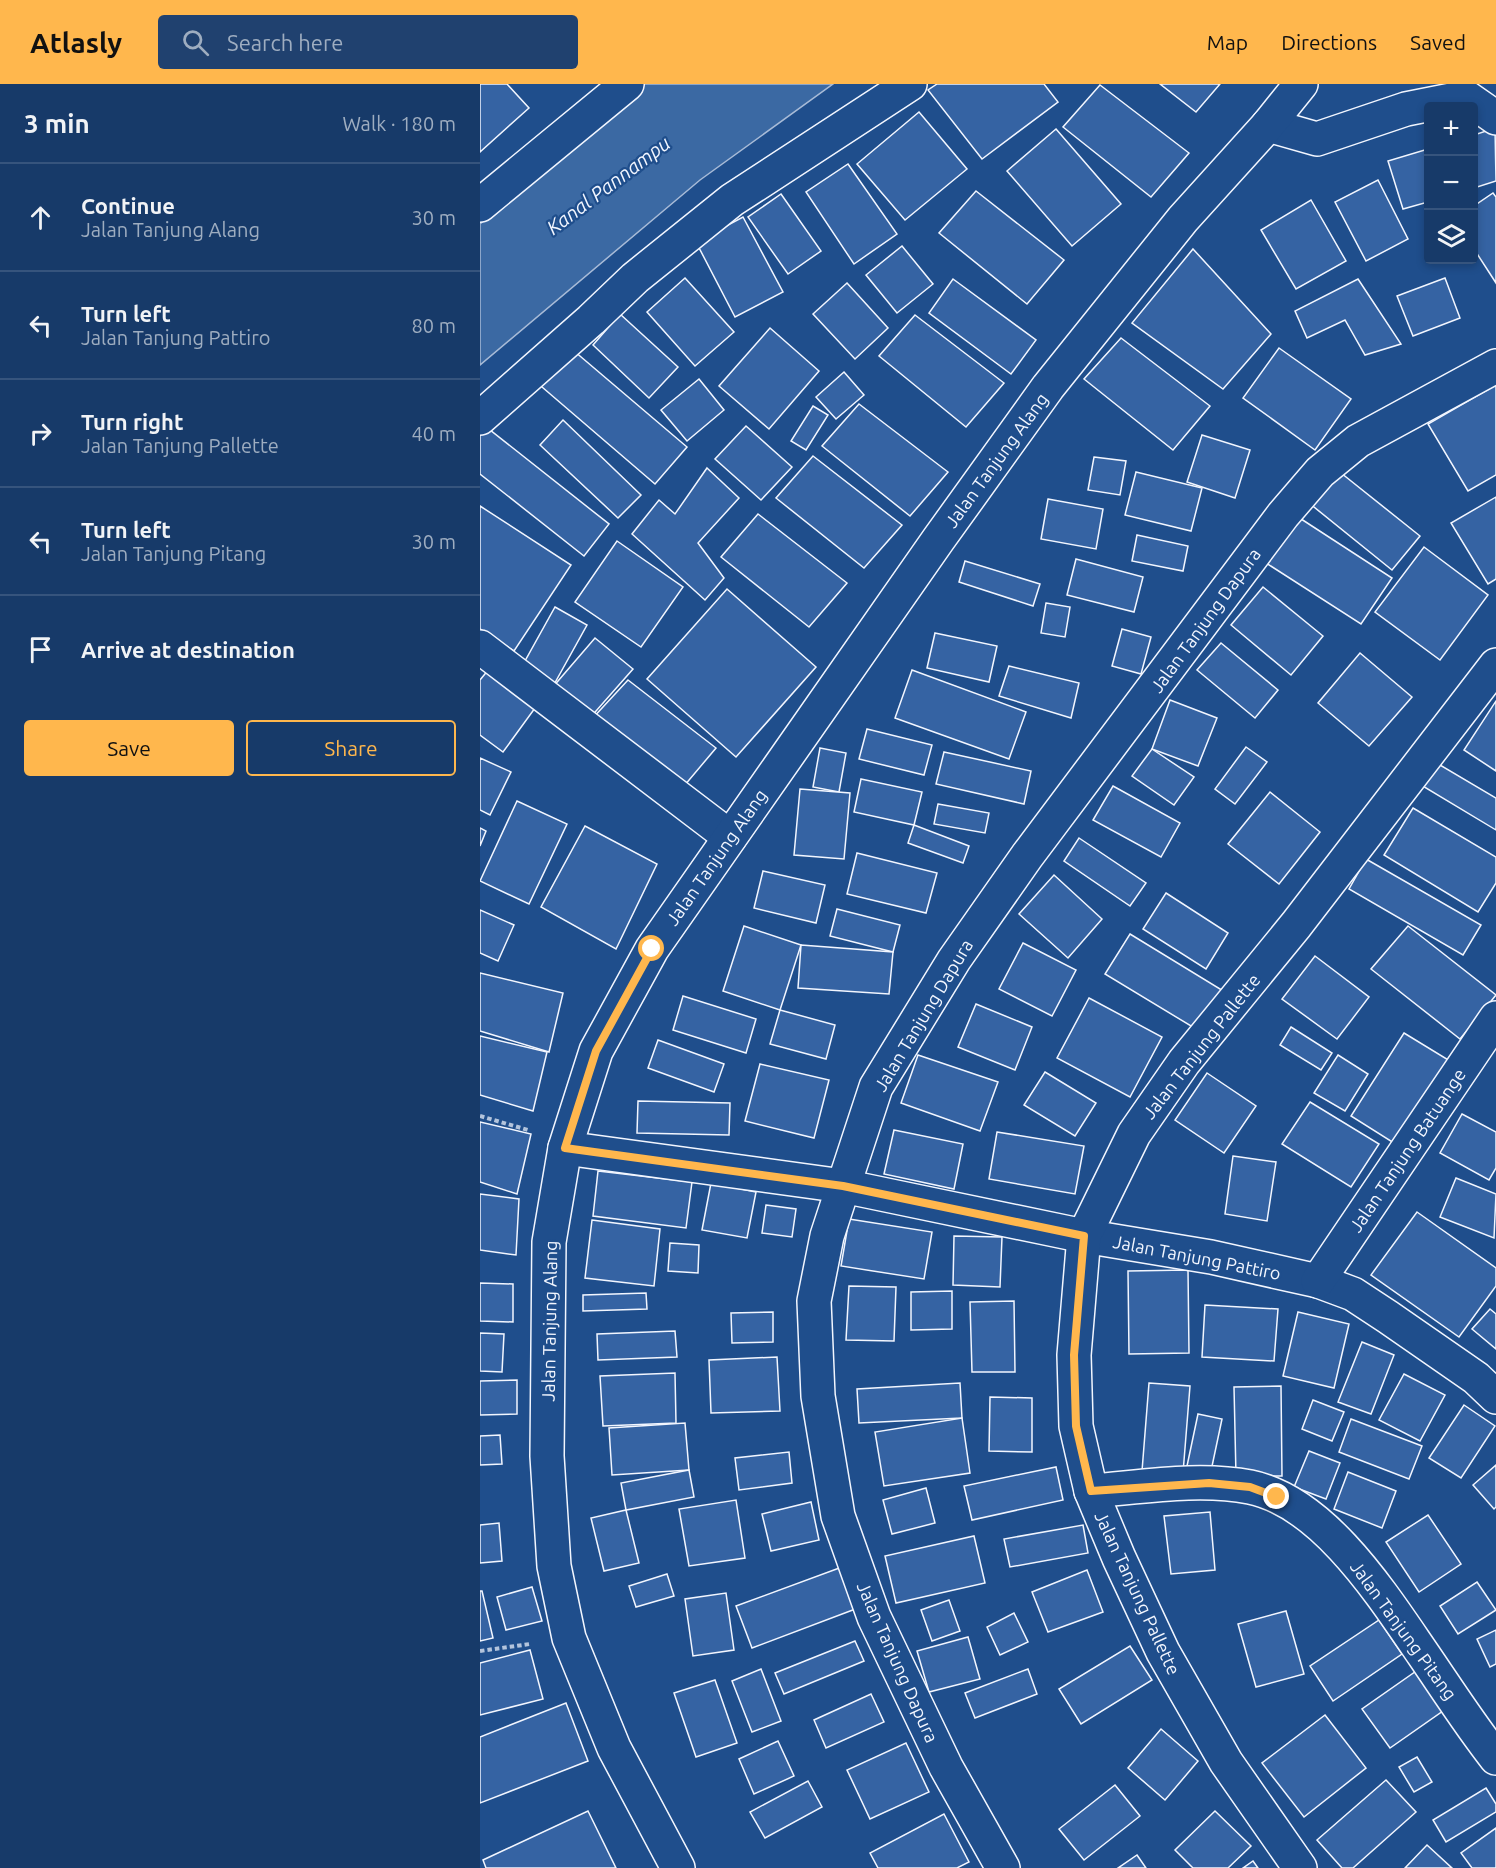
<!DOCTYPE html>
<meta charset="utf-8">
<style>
body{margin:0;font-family:Ubuntu,sans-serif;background:#20416f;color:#f1f3f6}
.controls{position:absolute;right:18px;top:18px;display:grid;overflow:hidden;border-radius:6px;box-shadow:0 3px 9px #0003}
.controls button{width:54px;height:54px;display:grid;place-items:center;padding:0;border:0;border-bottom:2px solid #36547d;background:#173a69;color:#f1f3f6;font:30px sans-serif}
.stop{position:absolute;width:18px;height:18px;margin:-14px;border:4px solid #ffb74d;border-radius:50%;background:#fff}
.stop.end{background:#ffb74d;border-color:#fff;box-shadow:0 2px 6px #0008}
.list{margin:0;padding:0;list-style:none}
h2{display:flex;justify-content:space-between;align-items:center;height:78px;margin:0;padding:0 24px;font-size:26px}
h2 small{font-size:20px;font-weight:400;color:#9eadc0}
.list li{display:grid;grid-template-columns:39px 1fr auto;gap:18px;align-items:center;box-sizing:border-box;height:108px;padding:0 24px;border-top:2px solid #36547d}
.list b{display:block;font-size:22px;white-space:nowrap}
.list p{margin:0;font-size:20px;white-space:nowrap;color:#9eadc0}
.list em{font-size:20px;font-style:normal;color:#9eadc0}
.actions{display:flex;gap:12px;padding:18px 24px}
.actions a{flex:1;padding:14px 0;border:2px solid #ffb74d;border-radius:6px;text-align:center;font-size:21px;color:#ffb74d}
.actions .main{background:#ffb74d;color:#111}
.icon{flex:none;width:33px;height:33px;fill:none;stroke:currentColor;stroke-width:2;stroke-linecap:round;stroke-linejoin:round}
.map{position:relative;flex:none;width:1016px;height:1784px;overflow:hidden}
header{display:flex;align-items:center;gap:36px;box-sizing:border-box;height:84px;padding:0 30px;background:#ffb74d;color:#111}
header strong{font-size:28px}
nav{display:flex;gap:33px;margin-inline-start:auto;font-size:21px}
.search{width:420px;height:54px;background:#20416f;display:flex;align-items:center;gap:15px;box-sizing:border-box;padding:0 21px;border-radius:6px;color:#9eadc0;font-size:22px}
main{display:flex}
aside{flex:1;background:#173a69}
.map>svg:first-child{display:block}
</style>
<header>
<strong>Atlasly</strong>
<div class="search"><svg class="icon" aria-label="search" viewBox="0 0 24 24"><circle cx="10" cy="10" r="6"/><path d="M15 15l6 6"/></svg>Search here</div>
<nav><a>Map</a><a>Directions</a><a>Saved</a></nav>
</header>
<main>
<aside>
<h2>3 min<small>Walk · 180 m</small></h2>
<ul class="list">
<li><svg class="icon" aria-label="ahead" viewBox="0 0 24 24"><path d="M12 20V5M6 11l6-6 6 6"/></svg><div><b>Continue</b><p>Jalan Tanjung Alang</p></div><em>30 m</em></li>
<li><svg class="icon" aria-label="left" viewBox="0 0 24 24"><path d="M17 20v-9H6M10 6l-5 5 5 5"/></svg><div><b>Turn left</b><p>Jalan Tanjung Pattiro</p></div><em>80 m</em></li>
<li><svg class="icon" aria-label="right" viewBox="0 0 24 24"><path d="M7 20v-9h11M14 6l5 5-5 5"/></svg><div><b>Turn right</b><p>Jalan Tanjung Pallette</p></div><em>40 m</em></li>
<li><svg class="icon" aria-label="left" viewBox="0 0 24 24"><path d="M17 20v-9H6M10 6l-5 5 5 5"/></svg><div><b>Turn left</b><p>Jalan Tanjung Pitang</p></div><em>30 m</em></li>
<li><svg class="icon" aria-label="arrive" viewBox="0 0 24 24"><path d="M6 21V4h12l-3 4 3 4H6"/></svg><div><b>Arrive at destination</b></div></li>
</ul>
<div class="actions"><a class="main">Save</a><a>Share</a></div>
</aside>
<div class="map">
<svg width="1016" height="1784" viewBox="0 0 1016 1784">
<rect width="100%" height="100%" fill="#1f4e8c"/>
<polygon fill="#3b69a3" stroke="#a8bbd7" stroke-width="1.5" points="161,0 353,0 220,96 0,281 0,140"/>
<g fill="#3563a3" stroke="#f2f6ff" stroke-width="1.5">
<polygon points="0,0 27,0 49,24 0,68"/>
<polygon points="457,0 564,0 578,18 502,75 448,6"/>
<polygon points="680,0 740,0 716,28"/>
<polygon points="620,1 709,69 671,113 583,43"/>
<polygon points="439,28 487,85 425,136 377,80"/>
<polygon points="1015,44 1016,97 994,104 994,51"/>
<polygon points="576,45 641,120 592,162 527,87"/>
<polygon points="948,65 948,118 923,125 908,77"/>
<polygon points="368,80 417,150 374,180 326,108"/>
<polygon points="898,96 928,155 886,177 855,118"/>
<polygon points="496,107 584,176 547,220 459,149"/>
<polygon points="1013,109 1016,113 1016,199 994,165 994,122"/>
<polygon points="301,110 341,167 308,190 268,133"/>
<polygon points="831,116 866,177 816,205 781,146"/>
<polygon points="263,133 303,208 255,233 216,158"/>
<polygon points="422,162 453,200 417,229 386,191"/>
<polygon points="713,165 791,250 743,305 652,239"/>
<polygon points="205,194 254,248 215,282 167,228"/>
<polygon points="965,194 980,234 933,252 917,212"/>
<polygon points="473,195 556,256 531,290 449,229"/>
<polygon points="878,195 921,260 885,271 865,236 827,254 815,227"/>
<polygon points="367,199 408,244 375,275 333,230"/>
<polygon points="140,230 198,283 169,314 113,261"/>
<polygon points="435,231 524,299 486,343 399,272"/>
<polygon points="290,244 339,287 289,345 239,302"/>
<polygon points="641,254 730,322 693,366 604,295"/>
<polygon points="87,261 207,363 175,400 55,297"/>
<polygon points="799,264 871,315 835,366 763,314"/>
<polygon points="364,288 384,311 356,335 336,313"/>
<polygon points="219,295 244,326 207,357 181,326"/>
<polygon points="1016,301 1016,391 988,407 948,340"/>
<polygon points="379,320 468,388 430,432 342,362"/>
<polygon points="333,322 348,331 326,366 311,357"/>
<polygon points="83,336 161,411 138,434 60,361"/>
<polygon points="0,338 129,440 104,472 0,390"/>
<polygon points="266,342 312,383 281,416 235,375"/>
<polygon points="722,351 770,366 755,414 707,398"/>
<polygon points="333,372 422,441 384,484 296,414"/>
<polygon points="614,373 646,377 640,411 608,406"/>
<polygon points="227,384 259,414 218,459 244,494 225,516 152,450 179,416 195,430"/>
<polygon points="856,385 940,452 912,486 829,419"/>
<polygon points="656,388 722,404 711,447 645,431"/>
<polygon points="1016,413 1016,495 1008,500 971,439"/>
<polygon points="568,415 623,425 616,465 561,455"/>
<polygon points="0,422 91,481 34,567 0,545"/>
<polygon points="278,430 367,499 329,543 241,473"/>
<polygon points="815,431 912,494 881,540 783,477"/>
<polygon points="657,451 708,462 703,487 652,477"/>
<polygon points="137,457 203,503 161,563 95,518"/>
<polygon points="944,463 1008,511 960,576 895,528"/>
<polygon points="596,475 663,493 654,528 587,511"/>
<polygon points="485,477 560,500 553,522 479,498"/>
<polygon points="783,503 843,552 811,591 751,541"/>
<polygon points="247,505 336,583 256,673 167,595"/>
<polygon points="566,519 590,523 585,553 561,549"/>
<polygon points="75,523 107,541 72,604 40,586"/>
<polygon points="642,545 671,553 661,590 632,582"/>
<polygon points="455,549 517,562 509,598 447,584"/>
<polygon points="115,554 153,585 109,635 72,604"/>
<polygon points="741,559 798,606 775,634 717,586"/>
<polygon points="880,569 932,613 889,662 838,619"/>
<polygon points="529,582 599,599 591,634 519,612"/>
<polygon points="9,585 58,620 23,668 0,651 0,596"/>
<polygon points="432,586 546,628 529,675 415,634"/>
<polygon points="148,596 236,664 199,708 110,637"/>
<polygon points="690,616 737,634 718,682 672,665"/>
<polygon points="1016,617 1016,687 984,666"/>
<polygon points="387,645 452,661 444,691 379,675"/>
<polygon points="766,663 787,678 755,720 735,705"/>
<polygon points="340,664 366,669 359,708 333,703"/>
<polygon points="672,665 714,693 694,721 652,692"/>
<polygon points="464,668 551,687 544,720 456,700"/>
<polygon points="0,674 31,688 10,731 0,726"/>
<polygon points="955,678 1016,714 1016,746 941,701"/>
<polygon points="381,695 442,708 434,741 374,728"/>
<polygon points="633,702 700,739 681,773 613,736"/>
<polygon points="320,705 370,709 364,775 314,771"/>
<polygon points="790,708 840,748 799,800 748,760"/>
<polygon points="37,717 87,740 49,820 0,797"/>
<polygon points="458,720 509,729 505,749 454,740"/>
<polygon points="933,724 1016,773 1016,799 998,828 904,771"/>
<polygon points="434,741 489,762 483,779 428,759"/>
<polygon points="105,742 177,780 136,865 61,823"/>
<polygon points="0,744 6,747 0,762"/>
<polygon points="599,754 666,799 650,822 584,777"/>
<polygon points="377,769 457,789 446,829 367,810"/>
<polygon points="886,775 1001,841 983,871 869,805"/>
<polygon points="283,787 345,801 336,839 274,824"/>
<polygon points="574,791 622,835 588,874 539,830"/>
<polygon points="686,809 748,849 726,885 663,845"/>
<polygon points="357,825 420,841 413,868 350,852"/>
<polygon points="0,826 34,841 18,877 0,869"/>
<polygon points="264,842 321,861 300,926 243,907"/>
<polygon points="928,842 1016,911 980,955 891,885"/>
<polygon points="650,850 745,908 721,948 625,890"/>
<polygon points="543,859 596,886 572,932 519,905"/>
<polygon points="321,861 413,868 409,910 318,904"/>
<polygon points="835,872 889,913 857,955 802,915"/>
<polygon points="0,889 83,909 69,968 0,947"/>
<polygon points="203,912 276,935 266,969 193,946"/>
<polygon points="609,914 682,953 650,1013 577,974"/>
<polygon points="496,920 552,943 535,986 478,963"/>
<polygon points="300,926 355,941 346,975 290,960"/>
<polygon points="811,943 852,969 841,986 800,961"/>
<polygon points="924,949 970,977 917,1061 871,1032"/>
<polygon points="0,952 67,968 53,1027 0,1011"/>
<polygon points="178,956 244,980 234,1008 168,984"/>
<polygon points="438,971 518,998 500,1047 421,1019"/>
<polygon points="858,971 888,990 865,1027 834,1009"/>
<polygon points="280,980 349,996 334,1054 265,1037"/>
<polygon points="565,988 616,1019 595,1052 544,1021"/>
<polygon points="727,989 776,1022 744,1069 695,1036"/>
<polygon points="158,1017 250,1019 249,1051 157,1049"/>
<polygon points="830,1018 899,1060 871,1103 802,1060"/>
<polygon points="982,1030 1016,1048 1016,1084 1009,1096 960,1069"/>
<polygon points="0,1038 51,1050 37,1110 0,1098"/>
<polygon points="414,1046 483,1060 474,1105 404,1090"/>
<polygon points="517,1048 604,1062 595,1110 509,1095"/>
<polygon points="753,1072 796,1078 787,1137 745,1130"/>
<polygon points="118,1087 212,1098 206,1144 113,1132"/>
<polygon points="976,1094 1016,1110 1014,1154 960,1133"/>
<polygon points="231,1099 276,1108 267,1154 222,1146"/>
<polygon points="0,1110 39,1115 36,1171 0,1166"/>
<polygon points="286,1121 316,1125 312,1153 282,1149"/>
<polygon points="937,1128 1016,1184 1016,1202 979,1253 891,1191"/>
<polygon points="369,1135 452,1148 444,1195 361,1182"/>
<polygon points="112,1136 180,1145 174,1202 105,1194"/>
<polygon points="474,1152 522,1153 520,1203 473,1201"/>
<polygon points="190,1159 219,1161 218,1189 188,1187"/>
<polygon points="708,1186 709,1269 649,1270 648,1187"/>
<polygon points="0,1199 33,1200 33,1238 0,1237"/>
<polygon points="369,1202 416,1203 414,1257 366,1256"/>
<polygon points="472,1207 472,1245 431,1246 431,1208"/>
<polygon points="166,1209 167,1225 103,1227 103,1211"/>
<polygon points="534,1217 535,1288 492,1288 490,1218"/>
<polygon points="725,1221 798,1225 794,1277 722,1273"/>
<polygon points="1010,1225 1016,1230 1016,1265 992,1245"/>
<polygon points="293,1228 293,1258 252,1259 251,1229"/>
<polygon points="818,1228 869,1240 854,1304 803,1292"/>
<polygon points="195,1247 197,1273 118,1276 117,1250"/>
<polygon points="0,1249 24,1250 22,1288 0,1287"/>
<polygon points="882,1258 914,1271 891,1330 858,1318"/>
<polygon points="297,1273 300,1327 231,1329 229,1276"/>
<polygon points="195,1289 196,1339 123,1342 120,1292"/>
<polygon points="924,1290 965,1311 940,1357 899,1336"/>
<polygon points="37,1296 37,1330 0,1331 0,1297"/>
<polygon points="480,1299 482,1334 379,1339 377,1305"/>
<polygon points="669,1299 710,1302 703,1389 662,1387"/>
<polygon points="801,1302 802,1392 756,1392 754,1303"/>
<polygon points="510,1313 552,1314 552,1368 509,1367"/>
<polygon points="833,1316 864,1328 852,1357 822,1345"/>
<polygon points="984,1321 1015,1342 981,1394 949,1374"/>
<polygon points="718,1330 742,1335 731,1387 707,1382"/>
<polygon points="482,1334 490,1389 404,1402 395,1348"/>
<polygon points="871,1335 942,1362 929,1395 859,1368"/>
<polygon points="205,1339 209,1386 132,1391 129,1344"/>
<polygon points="20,1351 22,1380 0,1381 0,1352"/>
<polygon points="829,1367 860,1379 846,1415 814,1403"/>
<polygon points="309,1368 312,1399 259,1406 255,1374"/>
<polygon points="1016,1381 1016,1423 1014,1425 993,1401"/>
<polygon points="576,1383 583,1416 492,1436 484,1402"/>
<polygon points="209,1386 214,1413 146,1426 141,1399"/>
<polygon points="868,1388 916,1407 902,1444 854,1425"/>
<polygon points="446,1404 455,1439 412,1450 403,1416"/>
<polygon points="256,1416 265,1474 209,1482 199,1425"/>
<polygon points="331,1418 339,1456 291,1467 282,1430"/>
<polygon points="146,1426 159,1479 124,1487 111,1434"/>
<polygon points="730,1428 735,1486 691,1490 684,1432"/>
<polygon points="948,1431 981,1480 939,1508 906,1458"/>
<polygon points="19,1439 22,1477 0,1479 0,1441"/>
<polygon points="603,1441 608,1469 530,1483 524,1455"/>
<polygon points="494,1452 505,1499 416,1519 405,1472"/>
<polygon points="362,1483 378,1524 272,1564 256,1522"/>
<polygon points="607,1486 623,1528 568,1548 552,1508"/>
<polygon points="187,1490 194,1512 156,1523 149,1502"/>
<polygon points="997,1498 1016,1526 978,1550 960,1522"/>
<polygon points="52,1503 62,1537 26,1546 17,1513"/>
<polygon points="0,1507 2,1507 13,1554 0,1557"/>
<polygon points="246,1509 254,1566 213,1572 205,1515"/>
<polygon points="469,1516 480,1547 452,1557 441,1526"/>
<polygon points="806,1527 824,1590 776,1603 758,1540"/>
<polygon points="534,1529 548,1558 520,1571 507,1543"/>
<polygon points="899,1536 922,1570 853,1617 830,1582"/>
<polygon points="1016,1546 1016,1580 1010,1583 997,1555"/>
<polygon points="488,1553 500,1595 449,1608 437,1567"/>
<polygon points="375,1557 384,1577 304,1610 295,1589"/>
<polygon points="650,1562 672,1596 601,1640 579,1605"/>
<polygon points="50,1566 63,1615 0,1631 0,1579"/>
<polygon points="942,1583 970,1622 910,1664 882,1625"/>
<polygon points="281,1585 301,1637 272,1648 252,1597"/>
<polygon points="548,1585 557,1610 495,1634 485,1609"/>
<polygon points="235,1596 257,1659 216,1673 194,1609"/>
<polygon points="391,1610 404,1638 346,1664 334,1636"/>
<polygon points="86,1619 108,1677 0,1719 0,1653"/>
<polygon points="845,1631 886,1684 824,1733 782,1679"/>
<polygon points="681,1645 718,1677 685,1716 648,1684"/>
<polygon points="298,1657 314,1692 274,1710 259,1675"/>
<polygon points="426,1659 449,1708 390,1735 367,1686"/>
<polygon points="937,1673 952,1698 934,1708 919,1683"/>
<polygon points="906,1696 936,1728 873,1784 862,1784 837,1756"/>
<polygon points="328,1697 342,1723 285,1754 270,1728"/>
<polygon points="635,1701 660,1732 604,1776 579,1745"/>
<polygon points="1006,1704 1016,1720 1016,1728 966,1758 953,1736"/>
<polygon points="108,1727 136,1784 6,1784 3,1776"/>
<polygon points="735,1727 771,1762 748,1784 713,1784 695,1766"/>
<polygon points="464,1730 489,1778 477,1784 398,1784 390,1769"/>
<polygon points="1016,1744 1016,1784 992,1784 981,1769"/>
<polygon points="947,1761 972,1784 925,1784"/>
<polygon points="657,1771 666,1784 638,1784"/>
<polygon points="773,1777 778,1784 763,1784"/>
</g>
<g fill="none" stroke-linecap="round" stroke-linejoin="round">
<defs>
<g id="minor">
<polyline points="788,41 837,55 926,25 986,13 1016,34"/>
<polyline points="0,121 147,0"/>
<polyline points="0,334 111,236 155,194 252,116 430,0"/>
<polyline points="0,563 250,753"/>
<polyline points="85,1064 363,1102 604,1152 731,1173 838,1197 873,1210 908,1233 996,1294 1016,1313"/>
<polyline points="838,1197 1016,934"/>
<path d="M611 1407C662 1403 719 1393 770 1403 844 1418 903 1512 943 1570 967 1605 990 1641 1016 1674"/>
<polyline points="198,1784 134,1664 89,1554 74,1482 67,1372 69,1158 85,1064 116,967 172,865 458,456 568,303 703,135 788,41 821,0"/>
<polyline points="523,1784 466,1683 394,1533 358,1432 338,1312 334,1217 347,1152 396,1003 474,876 547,772 803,431 840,388 878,357 1016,282"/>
<polyline points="820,1784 746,1678 683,1568 639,1474 611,1407 596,1342 594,1271 604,1152 654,1050 704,978 816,841 1016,581"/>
</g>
</defs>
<use href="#minor" stroke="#f2f6ff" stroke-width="36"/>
<g stroke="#b3c4dc" stroke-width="4" stroke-dasharray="4.5 3" stroke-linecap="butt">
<polyline points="0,1032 48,1046"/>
<polyline points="0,1567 50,1560"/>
</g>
<use href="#minor" stroke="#1f4e8c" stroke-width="33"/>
</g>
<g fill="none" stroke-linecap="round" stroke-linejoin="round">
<polyline stroke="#ffb74d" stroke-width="8" points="172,865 116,967 85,1064 363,1102 604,1152 594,1271 596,1342 611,1407 729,1399 770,1403 797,1413"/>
</g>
<g text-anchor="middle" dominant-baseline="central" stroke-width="4.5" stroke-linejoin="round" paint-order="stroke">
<g font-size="18" fill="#f2f6ff" stroke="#1f4e8c">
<text transform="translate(516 376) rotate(-54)">Jalan Tanjung Alang</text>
<text transform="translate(725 536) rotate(-54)">Jalan Tanjung Dapura</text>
<text transform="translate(236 773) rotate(-55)">Jalan Tanjung Alang</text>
<text transform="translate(443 931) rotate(-59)">Jalan Tanjung Dapura</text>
<text transform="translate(721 962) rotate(-52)">Jalan Tanjung Pallette</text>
<text transform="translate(927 1066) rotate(-56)">Jalan Tanjung Batuange</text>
<text transform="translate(717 1173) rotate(11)">Jalan Tanjung Pattiro</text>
<text transform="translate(69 1237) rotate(-89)">Jalan Tanjung Alang</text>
<text transform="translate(658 1509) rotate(65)">Jalan Tanjung Pallette</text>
<text transform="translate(924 1546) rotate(54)">Jalan Tanjung Pitang</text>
<text transform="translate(418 1578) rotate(66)">Jalan Tanjung Dapura</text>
</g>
<g font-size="20" font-style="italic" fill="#f2f6ff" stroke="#1f4e8c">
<text transform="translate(128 101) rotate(-37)">Kanal Pannampu</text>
</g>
</g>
</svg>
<div class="controls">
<button>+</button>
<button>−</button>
<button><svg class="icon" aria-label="layers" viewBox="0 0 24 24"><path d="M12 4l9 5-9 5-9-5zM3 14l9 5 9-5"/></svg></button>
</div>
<div class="stop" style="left:172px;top:865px"></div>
<div class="stop end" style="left:797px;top:1413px"></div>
</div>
</main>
